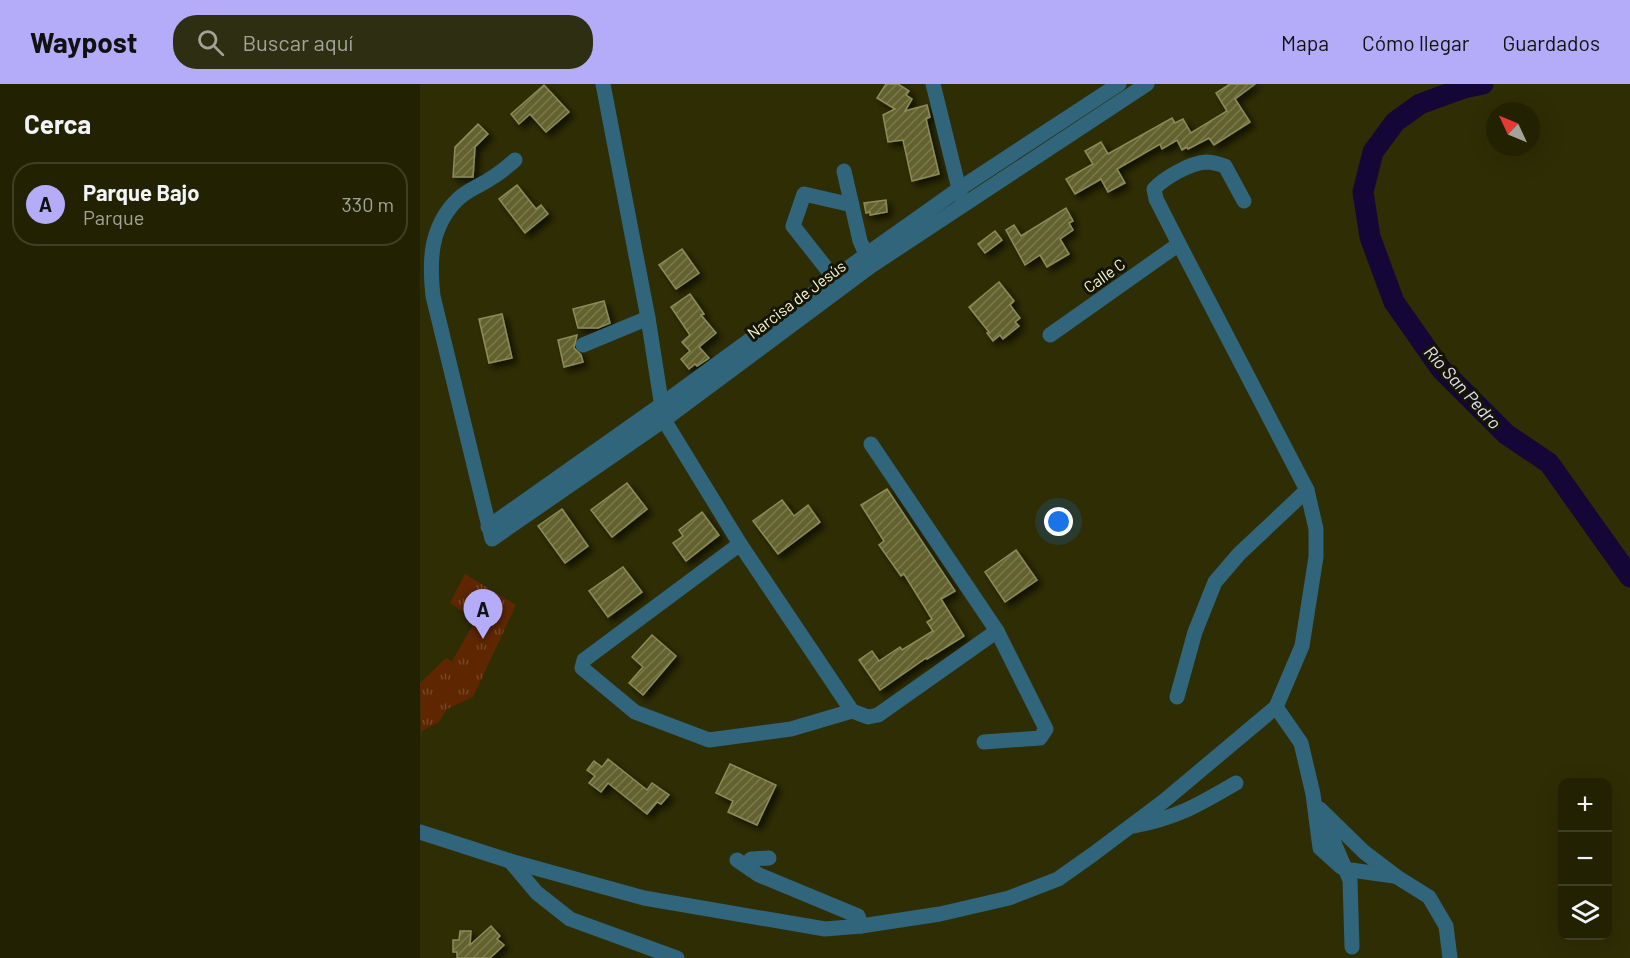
<!DOCTYPE html>
<html lang="es">
<meta charset="utf-8">
<style>
body{margin:0;font-family:Barlow,sans-serif;background:#2e2f12;color:#f1f3f6}
.controls{position:absolute;right:18px;bottom:18px;display:grid;overflow:hidden;border-radius:12px;box-shadow:0 6px 24px #0002}
.controls button{width:54px;height:54px;display:grid;place-items:center;padding:0;border:0;border-bottom:2px solid #3f3f25;background:#222203;color:#f1f3f6;font:30px sans-serif}
.compass{position:absolute;left:1066px;top:18px;width:54px;height:54px;border-radius:50%;background:#222203;box-shadow:0 6px 24px #0002;rotate:314deg}
.you{position:absolute;left:639px;top:438px;width:21px;height:21px;margin:-15px;border:4px solid #fff;border-radius:50%;background:#1a73e8;box-shadow:0 0 0 9px #1a73e833}
.badge{display:grid;place-items:center;width:39px;height:39px;border-radius:50%;background:#b4acf9;color:#111;font-size:20px;font-weight:700}
.pin{position:absolute;translate:-50% -50px;filter:drop-shadow(0 2px 3px #0008)}
.pin::after{content:'';position:absolute;top:32px;width:21px;height:18px;background:inherit;clip-path:polygon(0 0,100% 0,50% 100%)}
.list{margin:0;padding:0;list-style:none}
h2{display:flex;justify-content:space-between;align-items:center;height:78px;margin:0;padding:0 24px;font-size:26px}
h2 small{font-size:20px;font-weight:400;color:#a2a49a}
.list li{display:grid;grid-template-columns:39px 1fr auto;gap:18px;align-items:center;box-sizing:border-box;height:84px;margin:0 12px 12px;padding:0 12px;border:2px solid #3f3f25;border-radius:24px}
.list b{display:block;font-size:22px;white-space:nowrap}
.list p{margin:0;font-size:20px;white-space:nowrap;color:#a2a49a}
.list em{font-size:20px;font-style:normal;color:#a2a49a}
.icon{flex:none;width:33px;height:33px;fill:none;stroke:currentColor;stroke-width:2;stroke-linecap:round;stroke-linejoin:round}
.map{position:relative;flex:none;width:1210px;height:874px;overflow:hidden}
header{display:flex;align-items:center;gap:36px;box-sizing:border-box;height:84px;padding:0 30px;background:#b4acf9;color:#111}
header strong{font-size:28px}
nav{display:flex;gap:33px;margin-inline-start:auto;font-size:21px}
.search{width:420px;height:54px;background:#2e2f12;display:flex;align-items:center;gap:15px;box-sizing:border-box;padding:0 21px;border-radius:24px;color:#a2a49a;font-size:22px}
main{display:flex}
aside{flex:1;background:#222203}
.map>svg:first-child{display:block}
</style>
<header>
<strong>Waypost</strong>
<div class="search"><svg class="icon" aria-label="search" viewBox="0 0 24 24"><circle cx="10" cy="10" r="6"/><path d="M15 15l6 6"/></svg>Buscar aquí</div>
<nav><a>Mapa</a><a>Cómo llegar</a><a>Guardados</a></nav>
</header>
<main>
<aside>
<h2>Cerca<small></small></h2>
<ul class="list">
<li><span class="badge">A</span><div><b>Parque Bajo</b><p>Parque</p></div><em>330 m</em></li>
</ul>
</aside>
<div class="map">
<svg width="1210" height="874" viewBox="0 0 1210 874">
<defs>
<pattern id="grass-tufts" width="24" height="20" patternUnits="userSpaceOnUse" patternTransform="scale(1.5)"><rect width="24" height="20" fill="#5e2702"/><path d="M3 7l-1-3M5 7V3M7 7l1-3M15 17l-1-3M17 17v-4M19 17l1-3" fill="none" stroke="#764726"/></pattern>
<pattern id="building-hatch" width="6" height="6" patternUnits="userSpaceOnUse" patternTransform="scale(1.5)"><rect width="6" height="6" fill="#63622f"/><path d="M-1 1l2-2M0 6l6-6M5 7l2-2" fill="none" stroke="#7a794d"/></pattern>
<filter id="shadow"><feDropShadow dx="4.5" dy="4.5" stdDeviation="3" flood-color="#0009"/></filter>
</defs>
<rect width="100%" height="100%" fill="#2e2d04"/>
<polygon fill="url(#grass-tufts)" points="45,490 96,521 53,613 27,625 19,638 2,647 1,656 0,599 26,574 32,577 56,536 30,519"/>
<g fill="none" stroke-linecap="round" stroke-linejoin="round">
<polyline stroke="#140637" stroke-width="21" points="1063,0 1044,4 1000,20 975,38 953,68 943,108 950,153 974,218 1021,285 1086,350 1129,379 1210,493"/>
</g>
<g fill="url(#building-hatch)" stroke="#8c8c57" stroke-width="1.5" filter="url(#shadow)">
<polygon points="466,0 478,0 489,7 486,11 492,15 485,27 507,21 510,33 506,35 519,90 492,97 483,56 468,58 463,31 475,25 457,14"/>
<polygon points="810,0 835,0 815,15 830,38 794,61 789,54 768,65 767,63 762,66 757,56 742,65 740,60 697,85 705,99 688,108 681,95 655,110 646,95 673,80 665,67 681,58 688,70 752,34 755,39 763,35 771,49 807,27 796,9"/>
<polygon points="124,1 149,28 126,48 110,30 99,40 91,30"/>
<polygon points="58,40 68,50 55,63 53,93 33,93 35,63"/>
<polygon points="97,101 116,125 121,121 128,130 105,149 79,115"/>
<polygon points="466,116 467,128 450,131 450,128 446,129 444,119"/>
<polygon points="646,124 653,137 649,139 653,146 640,155 649,170 627,183 620,171 605,181 586,146 594,141 601,152"/>
<polygon points="575,147 582,156 565,169 558,160"/>
<polygon points="262,165 279,189 256,205 239,181"/>
<polygon points="579,198 594,217 590,221 600,234 595,238 599,242 583,255 580,251 573,257 567,249 569,248 549,223"/>
<polygon points="270,210 284,230 281,231 296,249 279,263 289,274 277,282 275,280 269,285 261,275 270,267 262,258 270,251 251,223"/>
<polygon points="184,217 190,239 178,244 158,244 153,225"/>
<polygon points="82,230 92,274 69,279 59,235"/>
<polygon points="157,251 154,264 161,271 163,278 144,283 138,256"/>
<polygon points="207,399 227,425 192,453 171,426"/>
<polygon points="467,405 535,507 521,515 544,552 507,575 506,574 460,606 439,576 452,567 459,577 480,563 482,566 513,547 507,538 512,535 484,490 481,492 459,461 464,457 441,421"/>
<polygon points="362,416 374,432 388,421 400,438 358,470 333,437"/>
<polygon points="142,425 168,462 145,479 118,442"/>
<polygon points="282,428 299,451 266,477 253,459 263,452 259,446"/>
<polygon points="596,466 617,496 585,518 565,488"/>
<polygon points="203,483 222,508 188,533 169,507"/>
<polygon points="232,551 256,572 223,611 209,599 223,583 212,573"/>
<polygon points="188,675 227,706 232,699 249,711 241,720 237,718 227,730 188,699 181,708 169,699 175,692 167,686 174,677 182,683"/>
<polygon points="310,680 356,701 337,741 308,728 313,717 296,709"/>
<polygon points="71,842 80,852 77,855 84,861 70,874 37,874 37,868 33,868 33,856 39,856 40,847 51,847 50,861"/>
</g>
<g fill="none" stroke-linecap="round" stroke-linejoin="round">
<g stroke="#30657b" stroke-width="15">
<polyline points="183,0 228,234 244,336 320,460 432,627 448,633 458,631 577,547 451,360"/>
<polyline points="513,0 541,113"/>
<path d="M95 76C88 82 81 88 73 93 62 101 46 106 37 116 10 143 9 177 13 212L72 455 244 336 451 182 727 0"/>
<polyline points="424,87 440,157 450,179"/>
<polyline points="414,194 373,142 384,110 432,121"/>
<polyline points="630,251 759,160"/>
<polyline points="163,261 228,234"/>
<polyline points="68,443 242,320 454,165 539,105 699,0"/>
<polyline points="320,460 164,576 162,584 215,628 289,656 371,645 432,627"/>
<polyline points="757,613 775,548 795,498 819,470 887,406"/>
<polyline points="856,623 881,659 893,710 900,764 921,783"/>
<polyline points="564,658 620,654 626,645 577,547"/>
<polyline points="900,725 944,768 977,793 1009,813 1026,842 1030,874"/>
<polyline points="902,731 930,796 932,863"/>
<path d="M714 742C757 734 778 721 816 699"/>
<path d="M0 748 90 777 224 814 405 845 441 842 520 830 589 814 638 795 672 771 744 717 856 623 882 562 896 473V445L887 406 759 160 736 115 734 105C744 94 770 79 786 78 792 78 799 80 805 82L824 117"/>
<polyline points="317,776 339,791 438,832 441,842"/>
<polyline points="90,777 117,809 150,835 257,874"/>
<polyline points="330,785 329,778 331,775 349,774"/>
<polyline points="931,786 974,792"/>
</g>
</g>
<g text-anchor="middle" dominant-baseline="central" stroke-width="6" stroke-linejoin="round" paint-order="stroke">
<g font-size="16" fill="#f6f7db" stroke="#151502">
<text transform="translate(684 191) rotate(-35)">Calle C</text>
<text transform="translate(376 215) rotate(-37)">Narcisa de Jesús</text>
</g>
<g font-size="18" font-style="italic" fill="#e2e0fb" stroke="#151502">
<text transform="translate(1043 303) rotate(48)">Río San Pedro</text>
</g>
</g>
</svg>
<div class="controls">
<button>+</button>
<button>−</button>
<button><svg class="icon" aria-label="layers" viewBox="0 0 24 24"><path d="M12 4l9 5-9 5-9-5zM3 14l9 5 9-5"/></svg></button>
</div>
<svg class="compass" viewBox="-18 -18 36 36"><path d="M0-13l5 13h-10z" fill="#e53935"/><path d="M0 13l5-13h-10z" fill="#a2a49a"/></svg>
<div class="you"></div>
<div class="pin badge" style="left:63px;top:555px">A</div>
</div>
</main>
